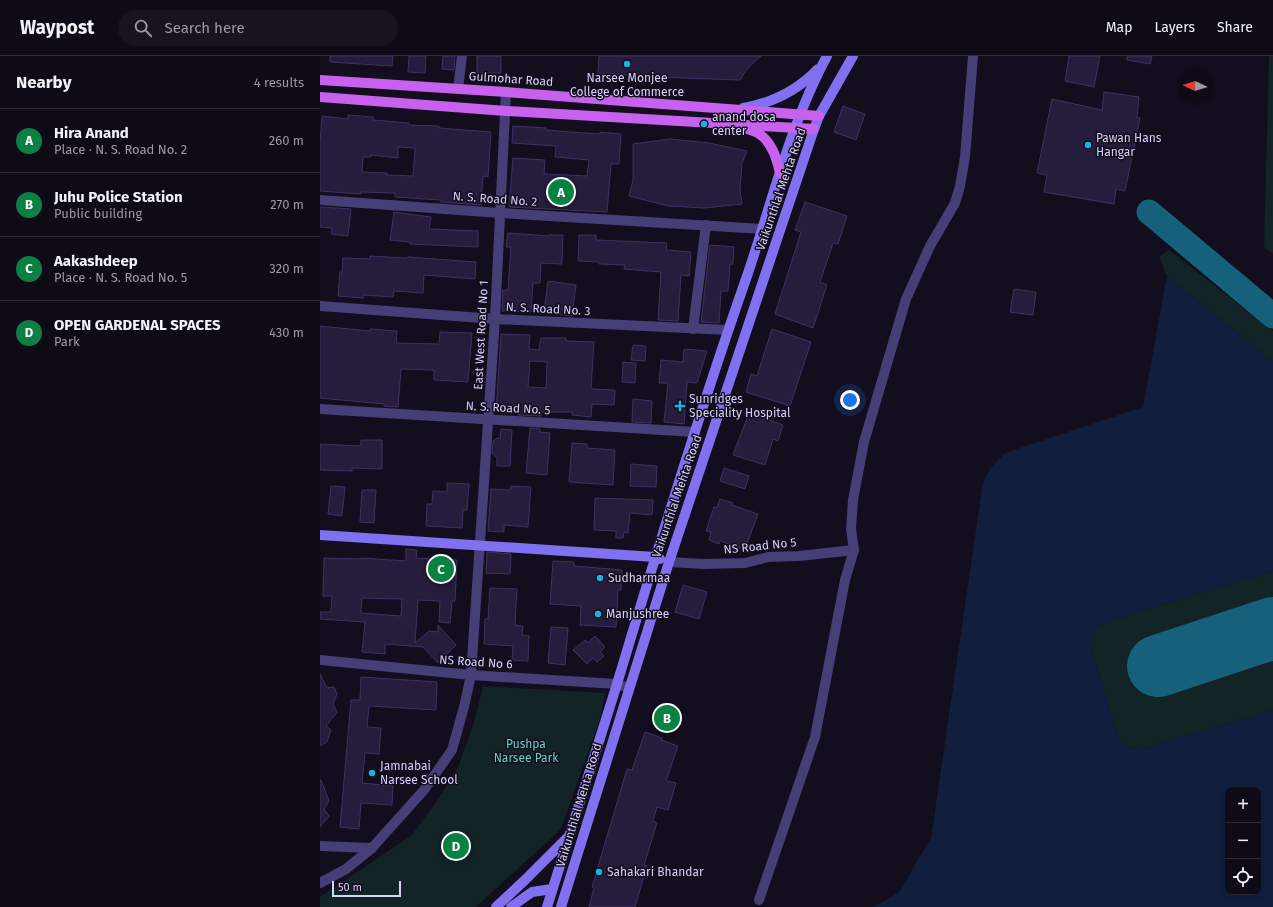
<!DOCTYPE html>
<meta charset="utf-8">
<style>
body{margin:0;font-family:"Fira Sans",sans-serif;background:#17131f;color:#f1f3f6}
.controls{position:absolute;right:12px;bottom:12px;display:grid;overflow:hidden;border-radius:8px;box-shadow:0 2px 6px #0003}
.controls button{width:36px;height:36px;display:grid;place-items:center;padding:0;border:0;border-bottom:1px solid #2e2b35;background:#0e0a16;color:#f1f3f6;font:20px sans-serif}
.compass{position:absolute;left:857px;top:12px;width:36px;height:36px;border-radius:50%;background:#0e0a16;box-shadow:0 2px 6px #0003;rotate:274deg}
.scale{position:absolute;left:12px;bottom:10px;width:69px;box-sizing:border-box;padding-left:4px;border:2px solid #d8cffa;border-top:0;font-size:11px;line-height:14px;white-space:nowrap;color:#d8cffa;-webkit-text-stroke:3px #120e1d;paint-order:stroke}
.you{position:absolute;left:530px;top:344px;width:14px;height:14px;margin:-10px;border:3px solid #fff;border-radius:50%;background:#1a73e8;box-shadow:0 0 0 6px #1a73e833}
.badge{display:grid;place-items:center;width:26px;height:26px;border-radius:50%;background:#0b8043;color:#fff;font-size:13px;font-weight:700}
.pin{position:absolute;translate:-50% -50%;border:2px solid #fff;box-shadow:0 1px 4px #0006}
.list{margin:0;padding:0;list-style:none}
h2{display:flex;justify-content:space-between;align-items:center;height:52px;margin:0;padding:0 16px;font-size:17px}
h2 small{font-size:13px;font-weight:400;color:#9b9aa1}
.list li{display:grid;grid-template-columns:26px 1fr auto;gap:12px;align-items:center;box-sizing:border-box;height:64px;padding:0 16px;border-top:1px solid #2e2b35}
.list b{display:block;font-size:15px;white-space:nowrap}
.list p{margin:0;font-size:13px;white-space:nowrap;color:#9b9aa1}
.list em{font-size:13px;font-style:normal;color:#9b9aa1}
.icon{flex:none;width:22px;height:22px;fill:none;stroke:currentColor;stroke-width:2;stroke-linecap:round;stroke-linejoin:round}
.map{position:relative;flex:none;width:953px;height:851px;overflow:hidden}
header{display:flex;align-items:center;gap:24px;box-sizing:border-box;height:56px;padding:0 20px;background:#0e0a16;border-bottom:1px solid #2e2b35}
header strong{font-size:19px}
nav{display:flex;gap:22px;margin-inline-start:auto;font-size:14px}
.search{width:280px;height:36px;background:#17131f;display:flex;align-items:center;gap:10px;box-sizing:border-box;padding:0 14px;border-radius:22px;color:#9b9aa1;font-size:15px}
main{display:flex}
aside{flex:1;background:#0e0a16}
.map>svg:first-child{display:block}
</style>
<header>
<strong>Waypost</strong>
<div class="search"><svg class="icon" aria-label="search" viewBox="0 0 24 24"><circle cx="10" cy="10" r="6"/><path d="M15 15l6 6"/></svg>Search here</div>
<nav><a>Map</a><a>Layers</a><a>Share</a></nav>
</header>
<main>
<aside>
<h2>Nearby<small>4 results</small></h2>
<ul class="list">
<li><span class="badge">A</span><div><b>Hira Anand</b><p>Place · N. S. Road No. 2</p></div><em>260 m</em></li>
<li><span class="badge">B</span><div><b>Juhu Police Station</b><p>Public building</p></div><em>270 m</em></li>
<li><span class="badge">C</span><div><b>Aakashdeep</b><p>Place · N. S. Road No. 5</p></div><em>320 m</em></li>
<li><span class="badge">D</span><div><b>OPEN GARDENAL SPACES</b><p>Park</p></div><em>430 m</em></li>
</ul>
</aside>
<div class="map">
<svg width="953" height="851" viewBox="0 0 953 851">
<rect width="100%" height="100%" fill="#120e1d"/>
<g fill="#122426">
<polygon points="949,0 953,0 953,198 944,191"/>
<polygon points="849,194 953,275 953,306 847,220 839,201"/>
<polygon points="953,515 953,559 829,602 838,630 953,591 953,654 829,691 812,693 799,685 771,592 771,578 783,567"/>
<polygon points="163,630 285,637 280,663 241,773 156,851 0,851 0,841 92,779 123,736 139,709 155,663"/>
</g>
<path fill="#121e3d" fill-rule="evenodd" d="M847 220 953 306V515L783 567 771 578V592L799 685 812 693 829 691 953 654V851H554L579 836 611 782 663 426 671 411 685 397 823 351ZM908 734H938V836H908Z"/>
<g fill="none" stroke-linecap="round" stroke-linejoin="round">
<polyline stroke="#15617c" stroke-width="25" points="829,156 953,260"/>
<polyline stroke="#15617c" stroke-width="62" points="838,610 953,572"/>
</g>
<g fill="#261c3b" stroke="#403165" fill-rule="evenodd">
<polygon points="10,0 73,0 72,10 10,6"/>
<polygon points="89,0 106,0 105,17 88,16"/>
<polygon points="123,0 135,0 134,14 122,13"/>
<rect x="157" y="0" width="24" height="17"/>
<polygon points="279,0 441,0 427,13 420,24 333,21 278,17"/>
<polygon points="749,0 780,0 774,31 745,25"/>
<polygon points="807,0 832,0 830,8 807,4"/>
<polygon points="784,36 819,41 817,61 820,62 805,135 796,133 794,148 724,136 727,119 717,117 732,43 782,54"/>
<polygon points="523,50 545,58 536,84 514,76"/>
<path d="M28 59 53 61V64L89 67V69L119 70V72L171 76 168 121 163 120 161 149 121 146V144L75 141V137L41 136V138L0 135V88L2 60 28 63ZM78 91 95 92 93 120 67 119V117L42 116 43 101H51V99L78 102Z"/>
<polygon points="193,70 226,72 226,74 250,76 280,78 280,76 301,78 299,108 291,108 287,156 189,151 193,102 225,104 224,118 267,120 269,104 235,101 236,90 192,87"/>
<polygon points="350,83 389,87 427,95 422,107 420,134 422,148 384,152 348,150 309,140 313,124 313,88"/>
<polygon points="485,146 527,160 518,188 513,187 500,226 507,229 493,272 455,258 481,176 475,174"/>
<polygon points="0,151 31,153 28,180 11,178 12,172 0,171"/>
<polygon points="74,156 111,161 109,173 158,175 158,191 90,188 90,186 70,184"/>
<polygon points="188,177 229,180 229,179 243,179 242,208 221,207 220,227 213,227 211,256 182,255 183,234 188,234 191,191 186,191"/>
<polygon points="259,179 276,179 276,184 347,187 346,194 371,196 369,220 361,219 358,265 338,264 341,216 304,213 305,209 279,208 279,206 258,205"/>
<polygon points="390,189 414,191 413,208 410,208 408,235 401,235 399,267 381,266"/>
<polygon points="50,200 86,202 88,201 156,206 155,223 104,219 103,237 74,235 73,241 43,239 43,242 18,240 20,216 22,216 23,202 50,203"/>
<polygon points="228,225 256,229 252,260 224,257"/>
<polygon points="694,233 716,236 713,259 690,256"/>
<polygon points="0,270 50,275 50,273 77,275 76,287 119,288 120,276 152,277 148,326 114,324 114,314 81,313 78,351 64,350 64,348 0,342"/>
<polygon points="452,273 491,286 470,350 426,336 431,318 437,320"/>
<path d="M181 278 210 279 209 293 219 294 221 282H246V285L274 286 271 332 273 333 295 334 294 349 272 348 271 361 252 359V356H221V360L199 359V357L176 356ZM210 305 227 306 226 332 208 331Z"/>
<polygon points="313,289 326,290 325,305 311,304"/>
<polygon points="364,293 387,295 377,327 367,326 364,368 344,366 348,327 339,327 341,304 363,306"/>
<polygon points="303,306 316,307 315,327 302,326"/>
<polygon points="313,343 332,345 331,367 312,366"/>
<polygon points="429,357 463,369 458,385 453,383 445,409 413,399"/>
<polygon points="210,372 220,373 220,376 230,377 227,419 206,417"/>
<polygon points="181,373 192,374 190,410 177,410 177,402 172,397 173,385 177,382 180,383"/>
<polygon points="41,384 62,384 62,413 32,412 32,415 0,414 0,388 41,390"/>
<polygon points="252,387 267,388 267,392 295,394 293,429 249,426"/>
<polygon points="311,408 337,410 336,431 310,430"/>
<polygon points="404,412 429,420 425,433 400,425"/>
<polygon points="127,427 149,428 147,454 143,454 142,472 106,470 107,448 112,448 113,435 127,436"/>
<polygon points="11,430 25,431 22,460 8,458"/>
<polygon points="191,430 211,431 208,471 184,469 184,476 168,475 171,433 190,434"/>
<polygon points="42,434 56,434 54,467 40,466"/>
<polygon points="275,442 333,444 332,459 310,457 308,477 304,476 303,482 296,482 296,475 274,474"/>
<polygon points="400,443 413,447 412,449 438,458 425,493 400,485 399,488 389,484 391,476 386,475 394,451 397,452"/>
<path d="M86 493 97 494 96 502 137 504 135 545H132L130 567 119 566 120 545 98 544 95 587 109 575 118 576V569L136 589 118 607 103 591 65 588V598L42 596 45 566 0 563V556H11L12 540H3L4 502 41 503V502L86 505ZM42 542 82 543 81 560 41 557Z"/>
<polygon points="167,496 191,498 190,518 166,517"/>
<polygon points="233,505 254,506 254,510 302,514 301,534 298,534 296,571 260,569 261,550 230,548"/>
<polygon points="363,529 387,536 379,563 355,556"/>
<polygon points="170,532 197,533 195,569 203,570 202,579 209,580 208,605 192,604 193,590 164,588 165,563 168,563"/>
<polygon points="231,571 248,572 245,609 228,607"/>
<polygon points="275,580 285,591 280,596 284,600 277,606 273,602 267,608 253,594 265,584 268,587"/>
<polygon points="0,618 7,632 14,631 17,638 13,648 17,656 6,670 11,674 7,686 0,690"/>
<polygon points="41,621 117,626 116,654 49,650 47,671 61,672 59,698 45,697 42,727 73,730 72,749 41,747 39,773 20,771 31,644 40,644"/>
<polygon points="325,676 342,682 341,684 358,690 346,725 356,727 348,754 337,751 333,765 337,767 324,809 327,810 315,851 269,851 274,832 272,831 307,713 312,714"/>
<polygon points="0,724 1,724 9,745 4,753 9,760 0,771"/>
</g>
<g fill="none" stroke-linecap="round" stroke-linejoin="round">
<g stroke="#463e77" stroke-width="10">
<polyline points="138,33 142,0"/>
<polyline points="0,144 180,157 443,173"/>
<polyline points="0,250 175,263 408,274"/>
<polyline points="373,273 386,169"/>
<polyline points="0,353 375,376"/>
<polyline points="349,506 383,508 425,507 448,501 479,500 534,494"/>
<polyline points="0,604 151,619 297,628 309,632"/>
<polyline points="0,790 52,792"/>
<polyline points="0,827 26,813 52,792 104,734 132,694 144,651 151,619 175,263 186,36"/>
<polyline points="439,844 495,681 525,524 534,494 531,473 533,444 544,386 586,243 610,190 635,147 640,130 645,101 653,0"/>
</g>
<g stroke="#8170ef" stroke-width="10">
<path d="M423 52C452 47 478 34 498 13"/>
<polyline points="0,479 335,501 340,503"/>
<polyline points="176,851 205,824 249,780"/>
<polyline points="191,851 212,836 232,833"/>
<path d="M227 851C250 777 274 702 297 628 338 491 380 354 427 220 452 147 470 68 507 0"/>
<polyline points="241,851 349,506 494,73 499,60 533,0"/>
</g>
<g stroke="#c862ee" stroke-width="10">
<polyline points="0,24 186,36 499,60"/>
<polyline points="0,41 186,55 494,73"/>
<path d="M424 72C430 74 438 76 442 80 453 89 457 104 460 117"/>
</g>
</g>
<g fill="#18b4dc" stroke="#120e1d" stroke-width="1.5">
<circle cx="307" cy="8" r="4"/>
<circle cx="384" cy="68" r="4"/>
<circle cx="768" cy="89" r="4"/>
<path d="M358 344h4v4h4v4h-4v4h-4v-4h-4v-4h4z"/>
<circle cx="280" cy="522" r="4"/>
<circle cx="278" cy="558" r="4"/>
<circle cx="52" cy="717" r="4"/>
<circle cx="279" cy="816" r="4"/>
</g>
<g text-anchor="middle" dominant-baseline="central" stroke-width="3" stroke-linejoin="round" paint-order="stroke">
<g font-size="12" fill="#d8cffa" stroke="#120e1d" text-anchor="start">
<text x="307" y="22" text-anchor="middle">Narsee Monjee<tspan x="307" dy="14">College of Commerce</tspan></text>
<text x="392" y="61">anand dosa<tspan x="392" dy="14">center</tspan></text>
<text x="776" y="82">Pawan Hans<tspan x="776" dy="14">Hangar</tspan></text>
<text x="369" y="343">Sunridges<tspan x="369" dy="14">Speciality Hospital</tspan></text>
<text x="288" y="522">Sudharmaa</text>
<text x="286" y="558">Manjushree</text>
<text x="60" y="710">Jamnabai<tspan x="60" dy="14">Narsee School</tspan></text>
<text x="287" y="816">Sahakari Bhandar</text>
</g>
<g font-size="12" fill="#d8cffa" stroke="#120e1d">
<text transform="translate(191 23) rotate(4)">Gulmohar Road</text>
<text transform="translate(461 133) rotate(-71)">Vaikunthlal Mehta Road</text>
<text transform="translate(175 143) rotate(4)">N. S. Road No. 2</text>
<text transform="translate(228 253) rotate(3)">N. S. Road No. 3</text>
<text transform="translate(161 279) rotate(-87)">East West Road No 1</text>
<text transform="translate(188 352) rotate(3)">N. S. Road No. 5</text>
<text transform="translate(357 440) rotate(-71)">Vaikunthlal Mehta Road</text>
<text transform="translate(440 490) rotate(-6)">NS Road No 5</text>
<text transform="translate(156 606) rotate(4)">NS Road No 6</text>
<text transform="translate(259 749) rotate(-73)">Vaikunthlal Mehta Road</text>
</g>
<g font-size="12" fill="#64d1c1" stroke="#120e1d">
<text x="206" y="688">Pushpa<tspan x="206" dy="14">Narsee Park</tspan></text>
</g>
</g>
</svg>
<div class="controls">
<button>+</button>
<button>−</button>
<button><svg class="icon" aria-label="locate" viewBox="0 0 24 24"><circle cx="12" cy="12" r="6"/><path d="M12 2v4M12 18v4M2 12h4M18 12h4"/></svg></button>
</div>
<svg class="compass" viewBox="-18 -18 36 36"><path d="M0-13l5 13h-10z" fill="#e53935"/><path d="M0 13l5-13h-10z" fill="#9b9aa1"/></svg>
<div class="scale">50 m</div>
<div class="you"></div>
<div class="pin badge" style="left:241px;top:136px">A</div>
<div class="pin badge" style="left:347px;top:662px">B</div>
<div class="pin badge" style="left:121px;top:513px">C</div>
<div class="pin badge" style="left:136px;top:790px">D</div>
</div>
</main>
